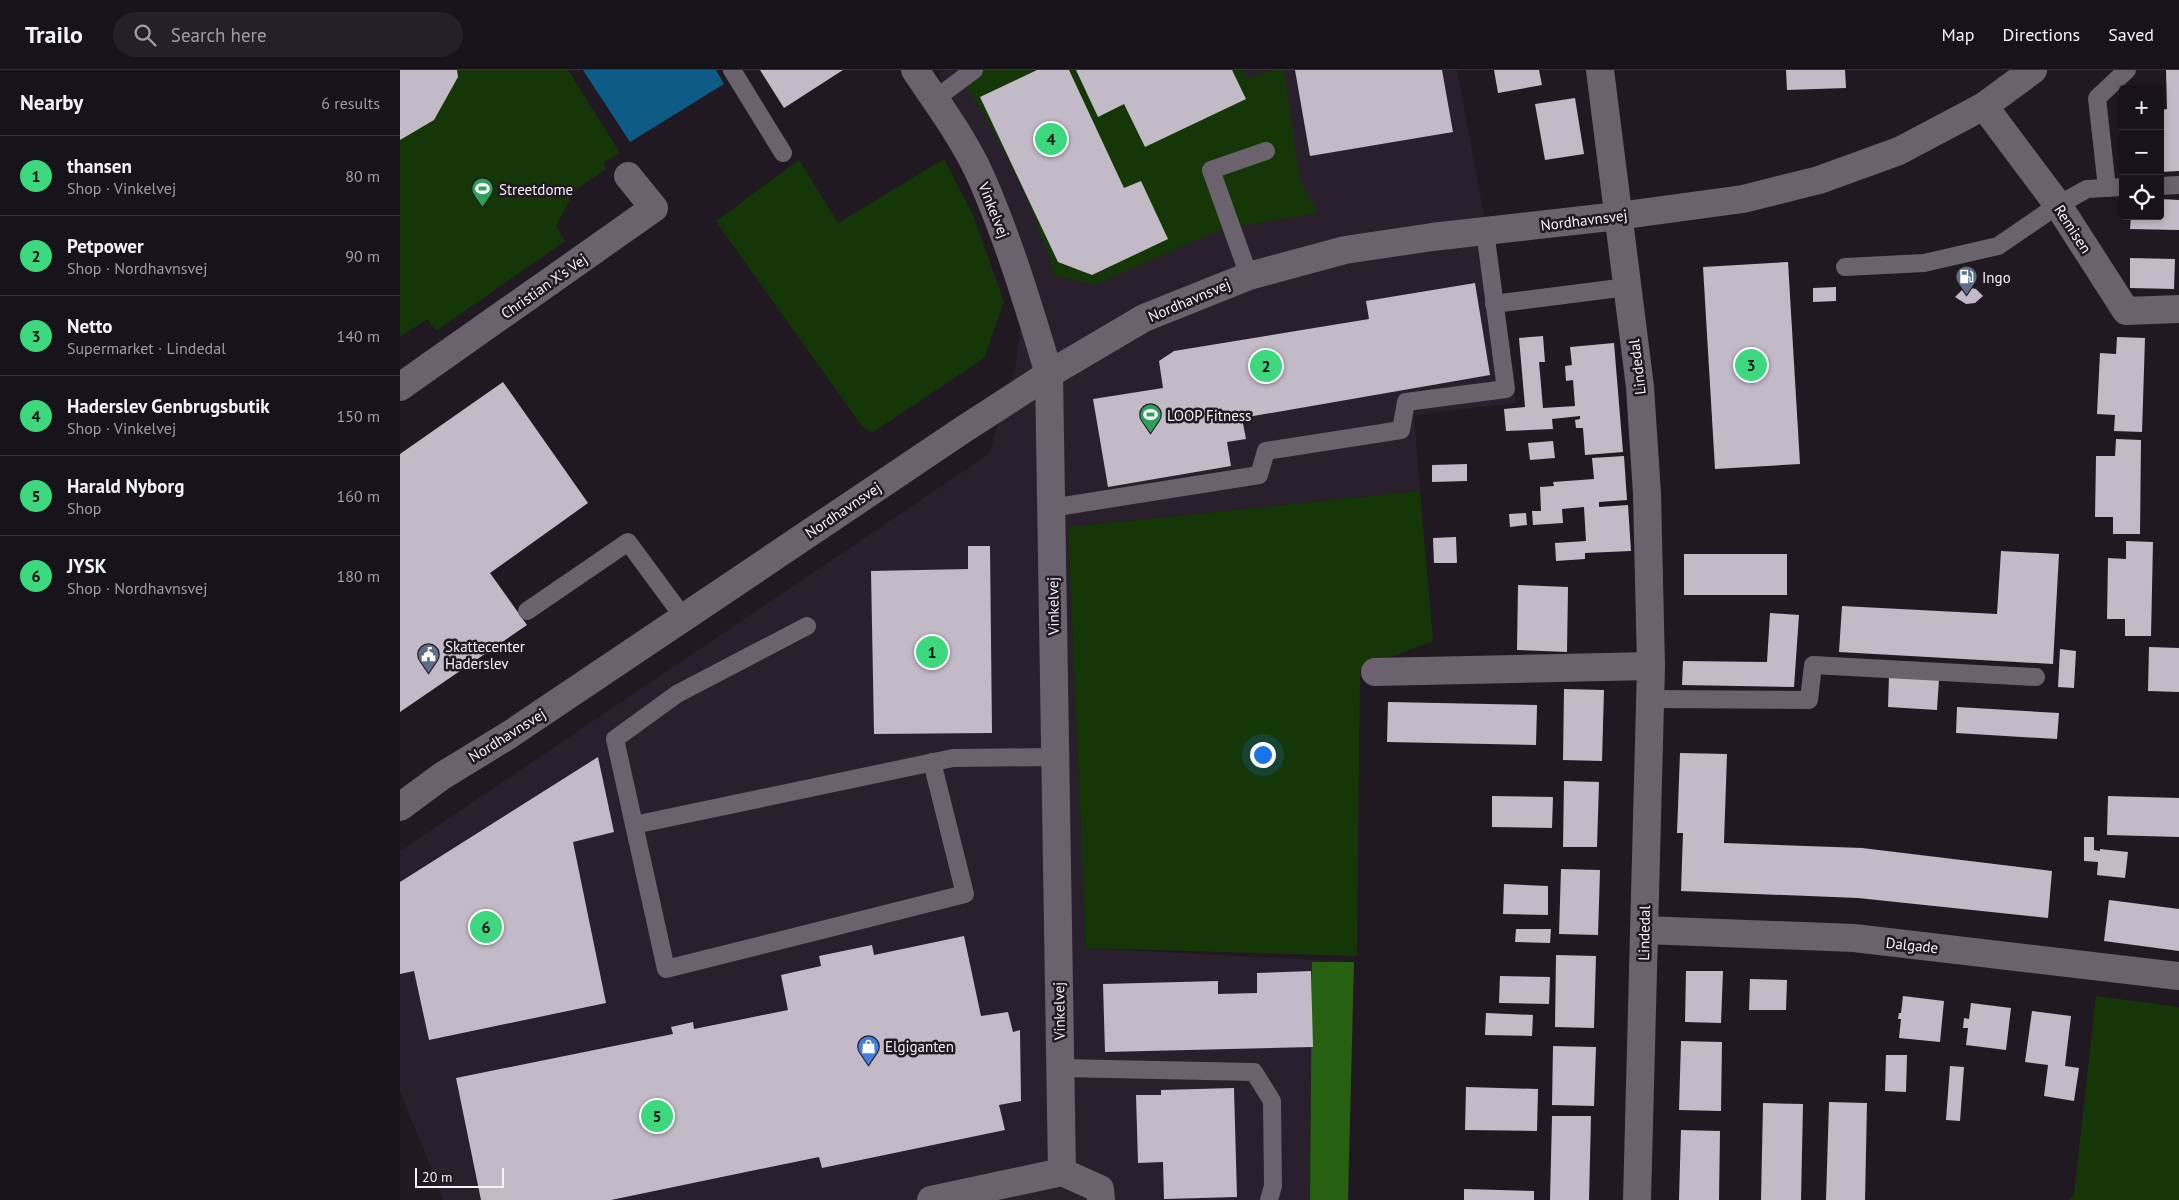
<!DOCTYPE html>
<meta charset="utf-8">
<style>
body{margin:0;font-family:"PT Sans",sans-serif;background:#252027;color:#f1f3f6}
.controls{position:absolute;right:15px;top:15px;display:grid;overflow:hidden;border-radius:5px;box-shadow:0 2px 8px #0003}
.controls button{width:45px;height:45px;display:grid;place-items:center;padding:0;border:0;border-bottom:1px solid #363239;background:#18131a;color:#f1f3f6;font:25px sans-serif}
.scale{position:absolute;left:15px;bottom:12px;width:89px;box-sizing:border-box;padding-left:5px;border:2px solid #f6f2f8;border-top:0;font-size:14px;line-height:18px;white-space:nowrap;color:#f6f2f8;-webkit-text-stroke:4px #201922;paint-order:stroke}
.you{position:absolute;left:862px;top:684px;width:18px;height:18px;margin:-12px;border:4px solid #fff;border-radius:50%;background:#1a73e8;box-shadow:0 0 0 8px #1a73e833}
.badge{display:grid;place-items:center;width:32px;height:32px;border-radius:50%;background:#3dd77e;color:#111;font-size:16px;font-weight:700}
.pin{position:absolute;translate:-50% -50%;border:2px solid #fff;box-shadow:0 1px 5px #0006}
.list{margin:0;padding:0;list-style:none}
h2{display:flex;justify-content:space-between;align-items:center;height:65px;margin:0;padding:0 20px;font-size:21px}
h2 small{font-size:16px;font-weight:400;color:#9f9ea2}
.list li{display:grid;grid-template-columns:32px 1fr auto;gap:15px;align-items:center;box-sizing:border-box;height:80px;padding:0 20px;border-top:1px solid #363239}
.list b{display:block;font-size:19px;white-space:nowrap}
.list p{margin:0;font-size:16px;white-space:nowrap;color:#9f9ea2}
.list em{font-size:16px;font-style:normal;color:#9f9ea2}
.icon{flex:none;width:28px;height:28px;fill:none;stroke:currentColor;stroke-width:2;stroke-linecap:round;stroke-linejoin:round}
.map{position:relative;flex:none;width:1779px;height:1130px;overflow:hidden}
header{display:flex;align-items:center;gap:30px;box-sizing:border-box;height:70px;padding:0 25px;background:#18131a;border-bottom:1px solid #363239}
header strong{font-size:24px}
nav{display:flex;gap:28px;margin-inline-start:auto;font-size:18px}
.search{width:350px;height:45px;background:#252027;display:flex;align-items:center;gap:12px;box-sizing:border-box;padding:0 18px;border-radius:28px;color:#9f9ea2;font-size:19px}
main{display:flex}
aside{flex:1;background:#18131a}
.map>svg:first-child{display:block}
</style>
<header>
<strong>Trailo</strong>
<div class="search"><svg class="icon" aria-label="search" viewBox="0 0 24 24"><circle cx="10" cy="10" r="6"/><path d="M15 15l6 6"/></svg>Search here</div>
<nav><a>Map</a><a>Directions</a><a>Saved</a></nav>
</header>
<main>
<aside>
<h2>Nearby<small>6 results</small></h2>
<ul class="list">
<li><span class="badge">1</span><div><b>thansen</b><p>Shop · Vinkelvej</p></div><em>80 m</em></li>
<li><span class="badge">2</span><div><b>Petpower</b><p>Shop · Nordhavnsvej</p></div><em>90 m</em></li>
<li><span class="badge">3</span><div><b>Netto</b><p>Supermarket · Lindedal</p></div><em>140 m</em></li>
<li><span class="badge">4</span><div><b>Haderslev Genbrugsbutik</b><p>Shop · Vinkelvej</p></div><em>150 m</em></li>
<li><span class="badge">5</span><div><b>Harald Nyborg</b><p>Shop</p></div><em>160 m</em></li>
<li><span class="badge">6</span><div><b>JYSK</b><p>Shop · Nordhavnsvej</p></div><em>180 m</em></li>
</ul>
</aside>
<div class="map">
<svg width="1779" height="1130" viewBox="0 0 1779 1130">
<rect width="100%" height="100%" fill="#201922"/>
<polygon fill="#291f2d" points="545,0 1057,0 1093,193 1116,333 1014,345 1020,421 668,457 686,878 954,892 912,892 910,1130 43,1130 39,1117 0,1022 0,781 589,384 615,299 620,259 539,4"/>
<g fill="#153708">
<polygon points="0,0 168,0 220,83 203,92 206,99 175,120 156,156 165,171 36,261 27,249 0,267"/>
<path d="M556 0H843L847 9 873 0H884L900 110 918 143 822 159 694 215 654 205C634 132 597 63 556 0Z"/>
<polygon points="544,89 573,145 604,232 584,288 472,363 462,356 316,151 399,90 438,153"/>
<polygon points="1020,421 1033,571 960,599 957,886 686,878 668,457"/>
<polygon points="1696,926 1779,937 1779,1130 1668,1130 1674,1125"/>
</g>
<polygon fill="#276011" points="912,892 954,892 948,1130 910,1130"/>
<polygon fill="#0e5b87" points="183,0 316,0 324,14 230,72"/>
<g fill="#c2bac6">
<polygon points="0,0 57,0 58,7 34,50 0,70"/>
<polygon points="360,0 443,0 384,38"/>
<polygon points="637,0 669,0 724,118 741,111 768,169 692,205 658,192 580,27"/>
<polygon points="676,0 832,0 846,29 745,77 724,34 698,47"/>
<polygon points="895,0 1042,0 1053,62 910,86"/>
<polygon points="1094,0 1139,0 1142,15 1098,23"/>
<polygon points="1386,0 1445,0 1446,18 1387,20"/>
<polygon points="1766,0 1779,0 1779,101 1760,102 1760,40 1767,39"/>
<polygon points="1175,28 1184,84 1145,90 1135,34"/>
<polygon points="1760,129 1779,130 1779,160 1730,159 1731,146 1760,146"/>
<polygon points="1730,188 1775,189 1774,219 1730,218"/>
<polygon points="1388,192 1400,394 1315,399 1303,197"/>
<polygon points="1075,213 1090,305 842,348 846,369 827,372 831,396 708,417 693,329 763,318 759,291 774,281 969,249 966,231"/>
<polygon points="1436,217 1436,231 1413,232 1413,218"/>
<polygon points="1571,218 1576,219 1583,226 1575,233 1566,234 1555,227 1563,219"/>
<polygon points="1143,266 1145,292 1139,292 1143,338 1175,336 1173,310 1166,311 1165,296 1172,295 1170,277 1214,273 1223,382 1185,385 1183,358 1176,358 1175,350 1180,349 1180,346 1152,349 1153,359 1106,361 1104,339 1125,337 1119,268"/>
<polygon points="1717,267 1745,268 1742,362 1714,361 1715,345 1697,344 1700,283 1716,284"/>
<polygon points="103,312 188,433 90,503 127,555 0,642 0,384"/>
<polygon points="1716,369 1741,370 1740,464 1713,464 1713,447 1695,447 1696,386 1715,386"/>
<polygon points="1153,371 1155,388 1130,390 1128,373"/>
<polygon points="1224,386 1227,430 1199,432 1199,437 1228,435 1231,481 1185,483 1185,489 1156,491 1155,473 1186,471 1184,437 1162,439 1163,453 1133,455 1132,441 1141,441 1140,417 1154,416 1153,412 1194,409 1192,388"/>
<polygon points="1067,394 1067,411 1032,412 1032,395"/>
<polygon points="1126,443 1127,455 1110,457 1109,444"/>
<polygon points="1056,467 1057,493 1034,493 1033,468"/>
<polygon points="1726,471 1753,472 1751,566 1725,566 1725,549 1707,549 1708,488 1726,489"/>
<polygon points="568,476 590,476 592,663 474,664 471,501 568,499"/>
<polygon points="1601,481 1659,484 1653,594 1439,582 1442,536 1597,544"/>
<rect x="1284" y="484" width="103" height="41"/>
<polygon points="1118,515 1168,517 1167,582 1117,580"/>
<polygon points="1370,543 1399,545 1394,617 1282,615 1283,591 1367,592"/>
<polygon points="1749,577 1779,578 1779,622 1748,621"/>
<polygon points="1660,579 1676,581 1674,618 1658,617"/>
<polygon points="1489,606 1539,609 1537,640 1488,637"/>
<polygon points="1164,619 1204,620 1202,691 1163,690"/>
<polygon points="988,632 1137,635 1136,675 987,672"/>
<polygon points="1557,637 1659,643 1657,669 1556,663"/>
<polygon points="1280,683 1327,684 1324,773 1462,778 1652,801 1648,848 1458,828 1281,821 1283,763 1277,763"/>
<polygon points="198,687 214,762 173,772 206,933 29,970 14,901 0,904 0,812"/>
<polygon points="1164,711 1199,712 1197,777 1163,777"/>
<polygon points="1092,726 1153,727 1152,758 1092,757"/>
<polygon points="1708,726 1779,728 1779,767 1707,765"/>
<polygon points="1684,767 1694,767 1694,780 1700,781 1700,779 1728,782 1725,808 1697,805 1698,792 1684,791"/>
<polygon points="1161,799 1200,800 1198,865 1159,864"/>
<polygon points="1104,814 1148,816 1148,845 1103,844"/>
<polygon points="1709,830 1779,839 1779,881 1704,871"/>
<polygon points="1116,859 1151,859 1150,873 1115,872"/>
<polygon points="564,866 581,946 608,942 613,962 620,960 621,1031 599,1035 605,1060 422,1098 419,1087 211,1130 81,1130 56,1008 273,964 271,957 293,952 294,959 388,940 381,905 421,896 419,886 472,875 474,885"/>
<polygon points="1156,885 1196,886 1194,958 1155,957"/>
<polygon points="911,901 913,977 705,982 703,914 818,911 818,924 857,923 857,903"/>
<polygon points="1286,901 1323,901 1321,953 1285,952"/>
<polygon points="1100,906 1150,907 1149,934 1099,933"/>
<polygon points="1350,909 1387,910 1386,940 1349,940"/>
<polygon points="1503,926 1544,931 1540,972 1499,968 1501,949 1498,949 1499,943 1501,943"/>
<polygon points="1571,933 1611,938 1606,980 1566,975 1568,958 1563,958 1564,948 1569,949"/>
<polygon points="1632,941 1671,946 1665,996 1679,998 1674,1031 1644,1026 1648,995 1625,992"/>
<polygon points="1086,943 1133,945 1132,966 1085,965"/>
<polygon points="1281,971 1322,972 1321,1041 1279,1040"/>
<polygon points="1153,976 1196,977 1194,1036 1152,1035"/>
<polygon points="1486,985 1507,985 1506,1022 1485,1021"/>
<polygon points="1550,996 1564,997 1560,1051 1546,1050"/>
<polygon points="1066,1017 1138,1019 1137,1061 1065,1060"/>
<polygon points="834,1018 837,1127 764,1129 763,1092 738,1093 736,1025 761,1025 761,1020"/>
<polygon points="1429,1032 1467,1033 1465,1130 1426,1130"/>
<polygon points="1363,1033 1403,1034 1401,1130 1361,1130"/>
<polygon points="1152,1046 1191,1046 1189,1130 1150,1130"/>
<polygon points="1281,1060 1320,1061 1319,1130 1279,1130"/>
<polygon points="1064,1119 1134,1121 1134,1130 1064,1130"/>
</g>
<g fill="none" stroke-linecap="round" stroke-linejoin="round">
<g stroke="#6a626d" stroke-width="18">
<polyline points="332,0 383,83"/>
<polyline points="535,29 574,0"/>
<polyline points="1760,116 1779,115"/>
<polyline points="1707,118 1697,28 1727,0"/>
<polyline points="1445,197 1524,193 1598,176 1658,135 1687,119 1723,117"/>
<polyline points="849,206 811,100 866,81"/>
<polyline points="1094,234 1227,217"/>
<polyline points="651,438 859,405 866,381 1001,360 1006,332 1106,319 1085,161"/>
<polyline points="127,541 228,472 284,548"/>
<polyline points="407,556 277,624 215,669 266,899 565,824 532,692"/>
<polyline points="1250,629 1409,630 1413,595 1636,607"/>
<polyline points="234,755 553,688 655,687"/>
<polyline points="660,998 854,1002 872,1031 873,1116 869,1130"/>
</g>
<g stroke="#6a626d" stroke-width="28">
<path d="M515 0C538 34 564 69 581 107 609 171 629 237 649 304L662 1102 531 1130"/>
<polyline points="1200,0 1240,317 1247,424 1251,596 1237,1130"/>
<polyline points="1584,36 1658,135 1726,241 1779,239"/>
<polyline points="0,317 254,138 228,106"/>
<polyline points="975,602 1251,596"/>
<polyline points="1244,860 1454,868 1779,906"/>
<polyline points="662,1102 700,1119 701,1130"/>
</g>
<polyline stroke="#6a626d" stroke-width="28" points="0,737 42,706 109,665 564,359 649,304 744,248 849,206 945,180 1032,167 1218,146 1343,129 1419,110 1499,81 1584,36 1633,0"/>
</g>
<defs>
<symbol id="stadium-pin" viewBox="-11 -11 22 30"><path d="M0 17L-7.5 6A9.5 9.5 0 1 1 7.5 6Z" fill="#2e9e5b" stroke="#201922"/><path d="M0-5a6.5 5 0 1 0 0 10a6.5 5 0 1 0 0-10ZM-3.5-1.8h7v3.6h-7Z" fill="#fff"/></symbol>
<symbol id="fuel-pin" viewBox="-11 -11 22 30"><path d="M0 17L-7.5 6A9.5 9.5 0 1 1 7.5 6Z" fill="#5c6f8a" stroke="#201922"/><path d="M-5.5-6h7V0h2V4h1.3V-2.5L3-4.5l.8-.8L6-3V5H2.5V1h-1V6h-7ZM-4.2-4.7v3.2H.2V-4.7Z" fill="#fff"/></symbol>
<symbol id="civic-pin" viewBox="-11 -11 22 30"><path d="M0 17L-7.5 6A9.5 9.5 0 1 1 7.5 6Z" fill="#5c6f8a" stroke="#201922"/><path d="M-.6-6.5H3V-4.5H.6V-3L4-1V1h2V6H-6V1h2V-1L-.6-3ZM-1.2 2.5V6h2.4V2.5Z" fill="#fff"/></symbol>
<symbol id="shop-pin" viewBox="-11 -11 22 30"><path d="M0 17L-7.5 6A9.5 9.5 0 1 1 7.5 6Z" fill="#3f7fe0" stroke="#201922"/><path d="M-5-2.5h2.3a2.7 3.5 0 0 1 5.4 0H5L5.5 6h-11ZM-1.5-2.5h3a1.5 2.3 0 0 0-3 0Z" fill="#fff"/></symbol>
</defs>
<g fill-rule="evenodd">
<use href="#stadium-pin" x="70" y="106" width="25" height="34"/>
<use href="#fuel-pin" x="1554" y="194" width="25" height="34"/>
<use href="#stadium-pin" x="738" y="332" width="25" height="34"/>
<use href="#civic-pin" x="16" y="572" width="25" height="34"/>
<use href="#shop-pin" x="456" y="964" width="25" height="34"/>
</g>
<g text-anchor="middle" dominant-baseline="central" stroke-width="5" stroke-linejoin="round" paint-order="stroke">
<g font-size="15" fill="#f6f2f8" stroke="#201922" text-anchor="start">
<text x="99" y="119">Streetdome</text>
<text x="1582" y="207">Ingo</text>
<text x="767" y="345">LOOP Fitness</text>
<text x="45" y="576">Skattecenter<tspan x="45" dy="17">Haderslev</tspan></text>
<text x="485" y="976">Elgiganten</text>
</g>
<g font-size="15" fill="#f6f2f8" stroke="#201922">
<text transform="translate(594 140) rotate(68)">Vinkelvej</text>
<text transform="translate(1184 150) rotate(-7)">Nordhavnsvej</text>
<text transform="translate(1673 159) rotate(57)">Remisen</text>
<text transform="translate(144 216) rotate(-35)">Christian X's Vej</text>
<text transform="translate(789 230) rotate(-23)">Nordhavnsvej</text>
<text transform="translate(1237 297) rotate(-97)">Lindedal</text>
<text transform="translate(443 440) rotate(-34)">Nordhavnsvej</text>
<text transform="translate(653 536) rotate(-91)">Vinkelvej</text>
<text transform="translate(107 665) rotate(-32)">Nordhavnsvej</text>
<text transform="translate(1244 863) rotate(-89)">Lindedal</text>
<text transform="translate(1512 875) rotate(6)">Dalgade</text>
<text transform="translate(659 941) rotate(-91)">Vinkelvej</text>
</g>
</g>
</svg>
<div class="controls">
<button>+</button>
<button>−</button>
<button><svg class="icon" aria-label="locate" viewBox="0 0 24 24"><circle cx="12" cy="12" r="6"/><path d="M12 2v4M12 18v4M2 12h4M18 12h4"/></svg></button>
</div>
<div class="scale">20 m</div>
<div class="you"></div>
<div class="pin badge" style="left:532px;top:582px">1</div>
<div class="pin badge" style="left:866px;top:296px">2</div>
<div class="pin badge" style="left:1351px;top:295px">3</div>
<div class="pin badge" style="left:651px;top:69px">4</div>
<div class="pin badge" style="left:257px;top:1046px">5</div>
<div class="pin badge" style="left:86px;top:857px">6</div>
</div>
</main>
